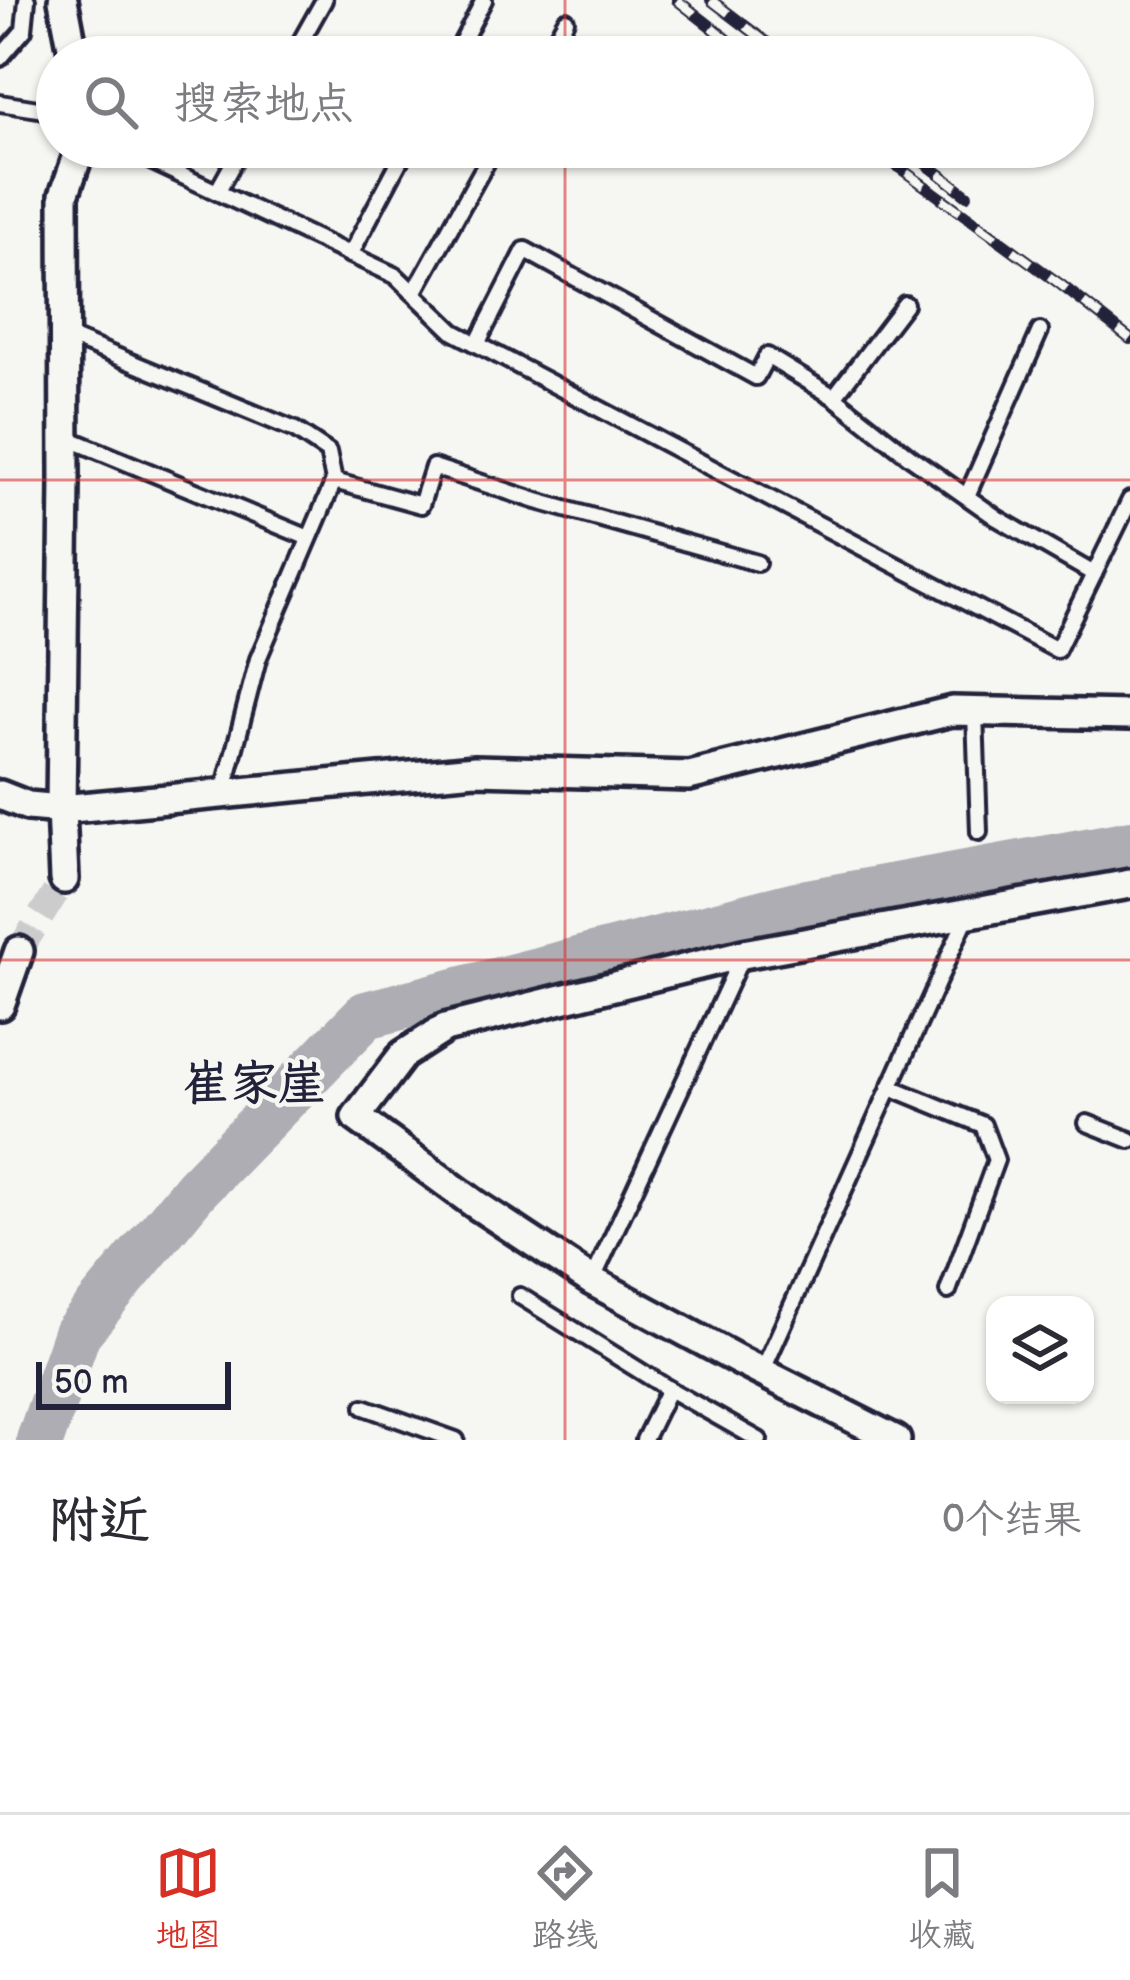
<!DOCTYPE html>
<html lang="zh">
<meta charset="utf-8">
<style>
body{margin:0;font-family:"Balsamiq Sans","LXGW WenKai TC",sans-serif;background:#f7f7f7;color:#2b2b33}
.controls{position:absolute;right:36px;bottom:36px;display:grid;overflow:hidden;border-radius:24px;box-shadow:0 3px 9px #0004}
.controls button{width:108px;height:108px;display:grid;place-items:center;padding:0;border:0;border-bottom:3px solid #e1e1e2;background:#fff;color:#2b2b33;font:60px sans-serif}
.scale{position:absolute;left:36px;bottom:30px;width:195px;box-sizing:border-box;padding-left:12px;border:6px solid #22223b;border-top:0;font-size:33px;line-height:42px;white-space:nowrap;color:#22223b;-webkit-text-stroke:9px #f6f6f2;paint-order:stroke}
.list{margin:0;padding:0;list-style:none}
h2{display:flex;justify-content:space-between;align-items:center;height:156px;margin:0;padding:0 48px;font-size:51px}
h2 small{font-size:39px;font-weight:400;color:#7c7c81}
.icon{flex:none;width:66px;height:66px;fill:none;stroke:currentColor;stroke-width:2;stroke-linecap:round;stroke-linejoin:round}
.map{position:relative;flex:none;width:1130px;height:1440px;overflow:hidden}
.search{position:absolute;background:#fff;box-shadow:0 3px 9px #0004;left:36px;right:36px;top:36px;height:132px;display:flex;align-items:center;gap:30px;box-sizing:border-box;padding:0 42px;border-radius:66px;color:#7c7c81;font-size:45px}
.sheet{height:372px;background:#fff}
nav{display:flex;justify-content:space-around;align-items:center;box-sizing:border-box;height:168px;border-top:3px solid #e1e1e2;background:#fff;font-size:33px;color:#7c7c81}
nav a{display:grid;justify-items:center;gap:6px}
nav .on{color:#d93025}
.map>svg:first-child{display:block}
</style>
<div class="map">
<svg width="1130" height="1440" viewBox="0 0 1130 1440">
<rect width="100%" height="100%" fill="#f6f6f2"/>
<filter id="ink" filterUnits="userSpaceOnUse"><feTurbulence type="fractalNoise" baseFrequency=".00833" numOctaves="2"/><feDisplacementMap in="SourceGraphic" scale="24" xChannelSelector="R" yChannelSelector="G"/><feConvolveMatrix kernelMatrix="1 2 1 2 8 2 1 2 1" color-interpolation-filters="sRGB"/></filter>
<g filter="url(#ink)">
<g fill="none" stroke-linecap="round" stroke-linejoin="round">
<polyline stroke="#adadb3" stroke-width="48" points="40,1440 77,1333 196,1189 366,1015 796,905 1130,844"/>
<polyline stroke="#cccccd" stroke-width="27" stroke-dasharray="27 14" stroke-linecap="butt" points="19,951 64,879"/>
<defs>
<g id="service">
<polyline points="292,57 324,0"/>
<polyline points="454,57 484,0"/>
<polyline points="545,57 566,20"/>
<polyline points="0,58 24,30 27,0"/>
<polyline points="0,103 57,112"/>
<polyline points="121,147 396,276 454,332 1057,650 1130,500"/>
<polyline points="217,192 242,147"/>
<polyline points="350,255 407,147"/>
<polyline points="414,293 495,147"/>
<polyline points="65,335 295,430 328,452 334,481 258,659 223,794"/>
<polyline points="477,344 525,250 756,377 767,356 834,397 909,456 997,518 1094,574"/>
<polyline points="834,397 905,304"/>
<polyline points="65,437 309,538"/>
<polyline points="334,481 421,505 433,467 537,501 757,563"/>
<polyline points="967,496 1040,331"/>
<polyline points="975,712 979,832"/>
<polyline points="890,1087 983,1125 996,1160 948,1291"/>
<polyline points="1087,1123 1130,1140"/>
<polyline points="592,1281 743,954"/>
<polyline points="520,1296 669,1389 759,1440"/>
<polyline points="762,1372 969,912"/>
<polyline points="364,1407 456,1440"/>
<polyline points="644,1440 669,1389"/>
</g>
<g id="minor">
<polyline points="63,0 74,57"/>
<polyline points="0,795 28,806 61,809 475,770 689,776 952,711 1130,715"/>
<polyline points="64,879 61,809 65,482 64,195 81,147"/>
<polyline points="0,1005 19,951"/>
<polyline points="896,1440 740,1361 592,1281 475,1204 356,1117 403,1055 445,1028 743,954 1130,884"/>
</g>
</defs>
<use href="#service" stroke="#22223b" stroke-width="22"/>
<use href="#minor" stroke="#22223b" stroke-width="36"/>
<use href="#service" stroke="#f6f6f2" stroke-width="14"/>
<use href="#minor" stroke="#f6f6f2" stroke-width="27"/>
<defs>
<g id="rail">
<polyline points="677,0 750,57"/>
<polyline points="711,0 786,57"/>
<polyline points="871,147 1060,284 1130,339"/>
<polyline points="904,147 967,195"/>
</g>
</defs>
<use href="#rail" stroke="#22223b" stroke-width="12"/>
<use href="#rail" stroke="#f6f6f2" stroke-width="8" stroke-dasharray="22" stroke-linecap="butt"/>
</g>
</g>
<path fill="none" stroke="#d62828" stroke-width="3" stroke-opacity="0.55" d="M565 0V57M565 147V1440M0 480H1130M0 960H1130"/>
<g text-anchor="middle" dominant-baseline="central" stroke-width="9" stroke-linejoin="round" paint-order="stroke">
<g font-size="48" font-weight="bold" fill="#22223b" stroke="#f6f6f2">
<text x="254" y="1084">崔家崖</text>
</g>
</g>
</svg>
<div class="controls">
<button><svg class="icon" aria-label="layers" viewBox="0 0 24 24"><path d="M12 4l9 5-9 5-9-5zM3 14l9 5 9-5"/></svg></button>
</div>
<div class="scale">50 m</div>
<div class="search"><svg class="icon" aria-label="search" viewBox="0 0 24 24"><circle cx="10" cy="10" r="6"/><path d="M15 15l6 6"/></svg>搜索地点</div>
</div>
<section class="sheet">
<h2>附近<small>0个结果</small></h2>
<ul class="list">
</ul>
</section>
<nav>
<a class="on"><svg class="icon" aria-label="map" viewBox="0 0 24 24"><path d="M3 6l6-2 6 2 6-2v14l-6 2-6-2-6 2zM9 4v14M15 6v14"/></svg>地图</a>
<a><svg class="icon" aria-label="directions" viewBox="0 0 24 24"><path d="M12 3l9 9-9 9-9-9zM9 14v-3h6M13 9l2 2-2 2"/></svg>路线</a>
<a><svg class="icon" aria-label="saved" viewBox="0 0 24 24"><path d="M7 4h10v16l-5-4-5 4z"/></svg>收藏</a>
</nav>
